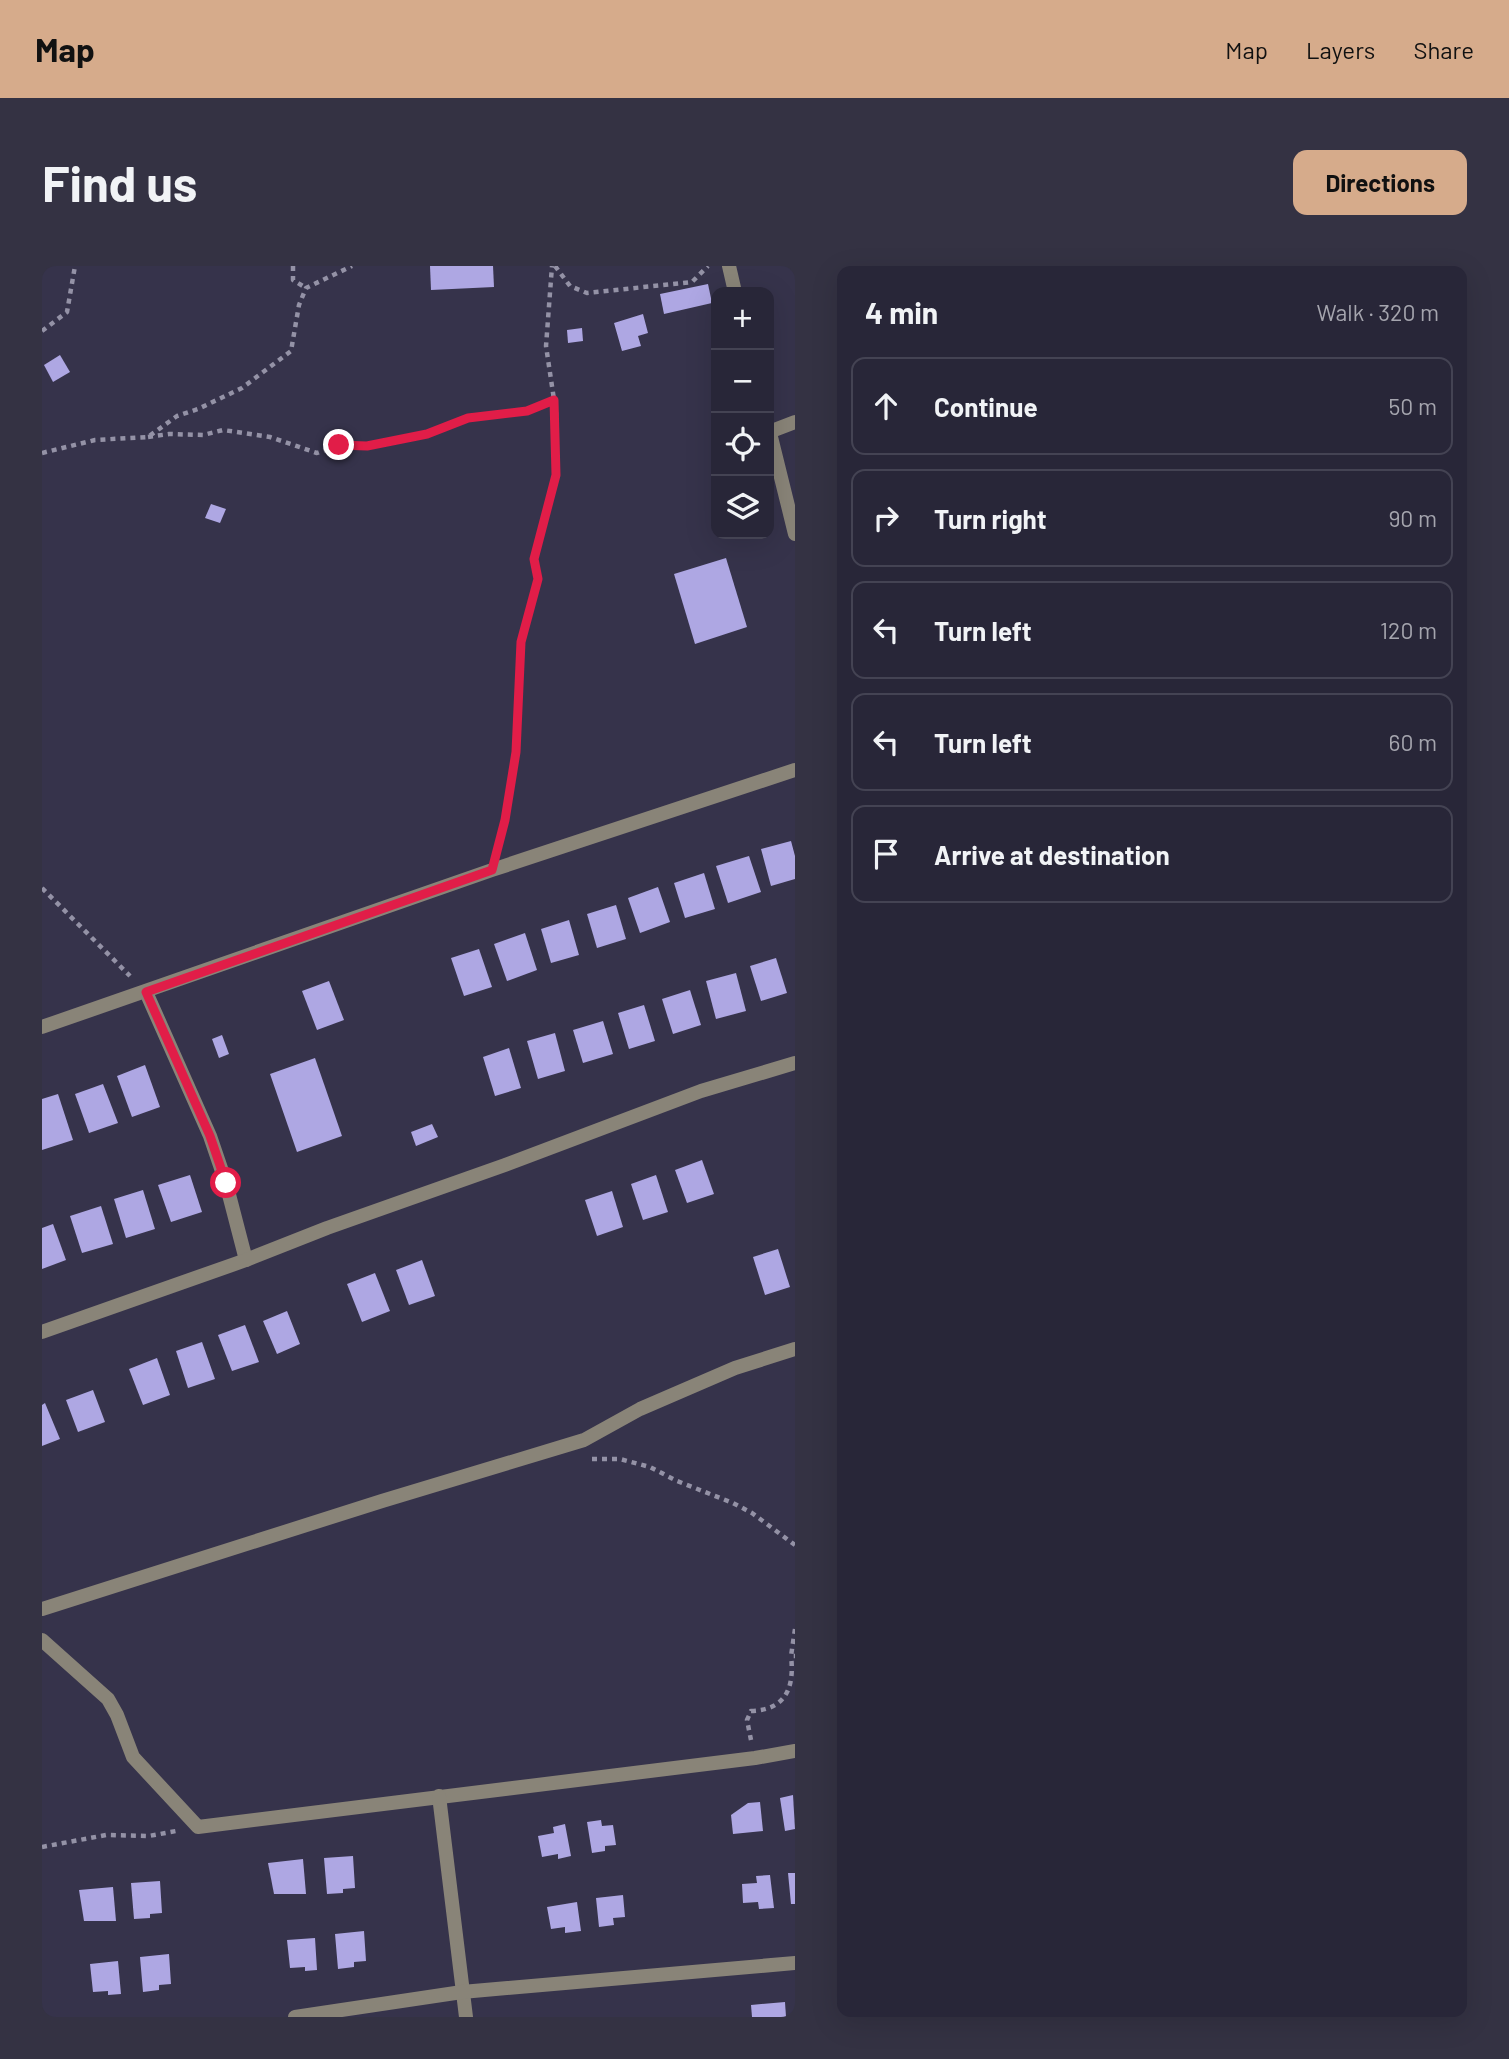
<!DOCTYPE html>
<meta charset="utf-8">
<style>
body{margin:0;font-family:Barlow,sans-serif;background:#343243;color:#f1f3f6}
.controls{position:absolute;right:21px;top:21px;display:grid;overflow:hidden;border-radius:14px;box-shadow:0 7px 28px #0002}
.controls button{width:63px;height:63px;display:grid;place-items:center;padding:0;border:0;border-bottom:2px solid #444353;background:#282638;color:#f1f3f6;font:35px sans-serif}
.stop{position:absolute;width:21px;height:21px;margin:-16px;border:5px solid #e11d48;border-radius:50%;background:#fff}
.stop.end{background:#e11d48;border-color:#fff;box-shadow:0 2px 7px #0008}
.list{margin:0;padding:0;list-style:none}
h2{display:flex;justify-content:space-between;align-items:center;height:91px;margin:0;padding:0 28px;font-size:30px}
h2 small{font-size:23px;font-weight:400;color:#a5a5ae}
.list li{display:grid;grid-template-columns:46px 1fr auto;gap:21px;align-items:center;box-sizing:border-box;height:98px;margin:0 14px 14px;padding:0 14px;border:2px solid #444353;border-radius:14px}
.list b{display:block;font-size:26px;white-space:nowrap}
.list em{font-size:23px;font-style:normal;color:#a5a5ae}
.icon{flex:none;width:38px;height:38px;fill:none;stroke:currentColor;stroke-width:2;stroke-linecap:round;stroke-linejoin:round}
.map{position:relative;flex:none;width:753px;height:1751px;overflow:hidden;border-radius:14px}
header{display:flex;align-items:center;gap:42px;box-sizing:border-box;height:98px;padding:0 35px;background:#d6ab8b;color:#111}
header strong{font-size:33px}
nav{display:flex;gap:38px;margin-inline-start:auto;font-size:24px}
.intro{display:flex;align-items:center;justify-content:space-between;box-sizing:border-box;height:168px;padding:0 42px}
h1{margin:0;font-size:49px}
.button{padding:18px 32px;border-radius:14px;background:#d6ab8b;color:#111;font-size:24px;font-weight:700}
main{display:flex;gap:42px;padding:0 42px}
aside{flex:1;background:#282638;border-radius:14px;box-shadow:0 7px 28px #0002}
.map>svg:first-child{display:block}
</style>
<header>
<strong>Map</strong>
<nav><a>Map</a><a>Layers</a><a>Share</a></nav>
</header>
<div class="intro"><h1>Find us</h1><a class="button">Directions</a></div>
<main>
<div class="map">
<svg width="753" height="1751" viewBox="0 0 753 1751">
<rect width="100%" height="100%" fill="#36334b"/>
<g fill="#aea7e3">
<polygon points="388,0 451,0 452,21 389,24"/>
<polygon points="666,18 670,37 622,48 618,28"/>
<polygon points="601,48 606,67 596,70 599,80 580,85 572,57"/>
<polygon points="540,62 541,75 526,77 525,64"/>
<polygon points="18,89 28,106 11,116 2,99"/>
<polygon points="169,238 184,243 178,257 163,252"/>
<polygon points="684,292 705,361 653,378 632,308"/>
<polygon points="749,575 753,590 753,613 729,620 719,583"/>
<polygon points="707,590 719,626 686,637 674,600"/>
<polygon points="662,607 673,643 643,652 632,617"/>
<polygon points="616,621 628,656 598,667 586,632"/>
<polygon points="574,639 584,673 555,682 545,648"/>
<polygon points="527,654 537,689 509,697 499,663"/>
<polygon points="483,667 495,704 465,715 452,678"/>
<polygon points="437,683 450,721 422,730 409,692"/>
<polygon points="734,692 745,727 719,735 708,700"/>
<polygon points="694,707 704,745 674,753 664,715"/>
<polygon points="287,715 302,754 275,764 260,725"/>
<polygon points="648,724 659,759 631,768 620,733"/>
<polygon points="602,739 613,775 587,783 576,747"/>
<polygon points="561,755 571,788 541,797 531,764"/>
<polygon points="513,767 523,805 496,813 485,775"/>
<polygon points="180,769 187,788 177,792 170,773"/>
<polygon points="467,782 479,822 453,830 441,791"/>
<polygon points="273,792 300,870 255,886 228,808"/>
<polygon points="103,799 118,841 90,851 75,810"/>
<polygon points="61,818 76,857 47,867 33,828"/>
<polygon points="16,828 31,874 0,884 0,833"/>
<polygon points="390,858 396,871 374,880 369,866"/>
<polygon points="660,894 672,928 645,937 633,904"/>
<polygon points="148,909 160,946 129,956 116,919"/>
<polygon points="614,909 626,946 601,954 589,918"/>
<polygon points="101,924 113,963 84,972 72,933"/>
<polygon points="570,925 581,961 555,970 543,934"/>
<polygon points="59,940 71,978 40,987 28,950"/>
<polygon points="11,958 24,994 0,1003 0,962"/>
<polygon points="736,983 748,1021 723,1029 711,991"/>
<polygon points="380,994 393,1030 367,1039 354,1004"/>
<polygon points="333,1007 348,1045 320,1056 305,1018"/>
<polygon points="245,1045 258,1078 235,1088 221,1055"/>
<polygon points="203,1059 217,1096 190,1105 176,1069"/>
<polygon points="160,1076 173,1113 146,1122 134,1085"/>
<polygon points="115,1092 128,1129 101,1139 87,1103"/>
<polygon points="51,1124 63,1156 36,1166 24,1134"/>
<polygon points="3,1137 18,1173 0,1180 0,1139"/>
<polygon points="751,1529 753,1563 743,1565 738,1532"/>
<polygon points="718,1536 721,1565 691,1568 689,1549 706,1537"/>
<polygon points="559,1554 560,1560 571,1559 574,1579 563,1580 563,1585 550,1587 545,1556"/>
<polygon points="523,1558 529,1590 516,1593 516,1588 500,1591 496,1570 512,1567 511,1561"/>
<polygon points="311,1590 313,1622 301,1623 301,1627 285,1628 282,1592"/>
<polygon points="261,1593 264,1628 232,1628 226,1597"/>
<polygon points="746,1607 753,1607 753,1638 749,1638"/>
<polygon points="728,1609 732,1642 717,1643 716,1636 701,1637 700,1618 715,1617 714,1610"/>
<polygon points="118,1615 120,1647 108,1648 108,1652 92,1653 89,1617"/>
<polygon points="71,1621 74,1655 42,1655 37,1624"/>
<polygon points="581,1629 583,1651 571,1652 572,1659 557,1661 554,1632"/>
<polygon points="535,1636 539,1665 523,1667 523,1661 509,1663 505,1641"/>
<polygon points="322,1665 324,1695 312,1696 312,1701 296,1703 293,1668"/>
<polygon points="273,1672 275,1704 263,1705 263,1701 248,1702 245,1674"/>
<polygon points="127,1688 129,1718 117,1719 117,1724 101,1726 98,1691"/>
<polygon points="76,1695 79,1728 66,1729 66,1725 51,1726 48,1698"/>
<polygon points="743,1736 744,1751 710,1751 709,1739"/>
</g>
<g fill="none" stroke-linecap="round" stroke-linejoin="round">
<g stroke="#9492a6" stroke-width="4.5" stroke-dasharray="5 5" stroke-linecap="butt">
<polyline points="251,0 251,14 264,22"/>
<polyline points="513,0 528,20 545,27 650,16 666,0"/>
<polyline points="0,65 25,46 33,0"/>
<polyline points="106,171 127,168 161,169 181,164 228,171 275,187 297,179 325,180 385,168 426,152 485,145 512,134"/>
<polyline points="0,187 53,174 106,171 135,150 156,143 200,122 249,85 257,39 264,22 310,0"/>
<polyline points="455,583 463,553 474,486 479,376 496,313 492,293 514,209 514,147 504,80 510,0"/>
<polyline points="0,622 88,710"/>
<polyline points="550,1193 578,1193 608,1201 635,1215 691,1237 710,1247 753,1279"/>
<polyline points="753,1363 749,1390 753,1390"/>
<path d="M709 1474 705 1454 709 1445C742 1444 753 1424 749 1390"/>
<polyline points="0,1581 64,1569 107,1570 134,1565"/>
</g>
<g stroke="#898478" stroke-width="14">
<polyline points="687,0 693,26"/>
<polyline points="727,163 753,268"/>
<polyline points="727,166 753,156"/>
<polyline points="104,726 168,870 184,917 204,994"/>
<polyline points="0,761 450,604 753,504"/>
<polyline points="0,1066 204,994 285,962 463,899 659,825 753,797"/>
<polyline points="0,1343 340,1235 542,1174 598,1143 693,1102 753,1083"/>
<polyline points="0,1374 66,1433 75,1449 91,1491 156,1561 713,1492 753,1485"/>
<polyline points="397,1530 424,1751"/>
<polyline points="253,1751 420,1726 753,1697"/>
</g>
</g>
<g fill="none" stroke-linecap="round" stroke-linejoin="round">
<polyline stroke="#e11d48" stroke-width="9" points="184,917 168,870 104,726 450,604 463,554 474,486 479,376 496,313 492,293 514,209 512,134 485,145 426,152 385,168 325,180 297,179"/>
</g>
</svg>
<div class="controls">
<button>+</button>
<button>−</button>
<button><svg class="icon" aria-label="locate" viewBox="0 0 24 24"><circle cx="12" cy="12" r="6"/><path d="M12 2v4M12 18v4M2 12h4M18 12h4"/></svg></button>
<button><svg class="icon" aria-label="layers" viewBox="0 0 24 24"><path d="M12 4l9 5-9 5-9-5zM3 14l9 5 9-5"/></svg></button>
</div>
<div class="stop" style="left:184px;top:917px"></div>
<div class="stop end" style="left:297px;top:179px"></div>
</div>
<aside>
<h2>4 min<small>Walk · 320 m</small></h2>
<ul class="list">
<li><svg class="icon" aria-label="ahead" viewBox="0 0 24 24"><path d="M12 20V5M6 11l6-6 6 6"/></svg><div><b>Continue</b></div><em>50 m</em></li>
<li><svg class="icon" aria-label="right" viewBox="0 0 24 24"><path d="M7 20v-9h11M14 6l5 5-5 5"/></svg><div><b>Turn right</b></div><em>90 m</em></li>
<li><svg class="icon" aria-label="left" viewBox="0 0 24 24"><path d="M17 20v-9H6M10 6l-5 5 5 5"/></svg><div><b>Turn left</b></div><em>120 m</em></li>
<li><svg class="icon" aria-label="left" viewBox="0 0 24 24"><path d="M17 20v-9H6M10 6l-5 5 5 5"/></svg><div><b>Turn left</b></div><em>60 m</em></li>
<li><svg class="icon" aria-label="arrive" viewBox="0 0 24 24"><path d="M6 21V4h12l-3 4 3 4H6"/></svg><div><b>Arrive at destination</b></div></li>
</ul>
</aside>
</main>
